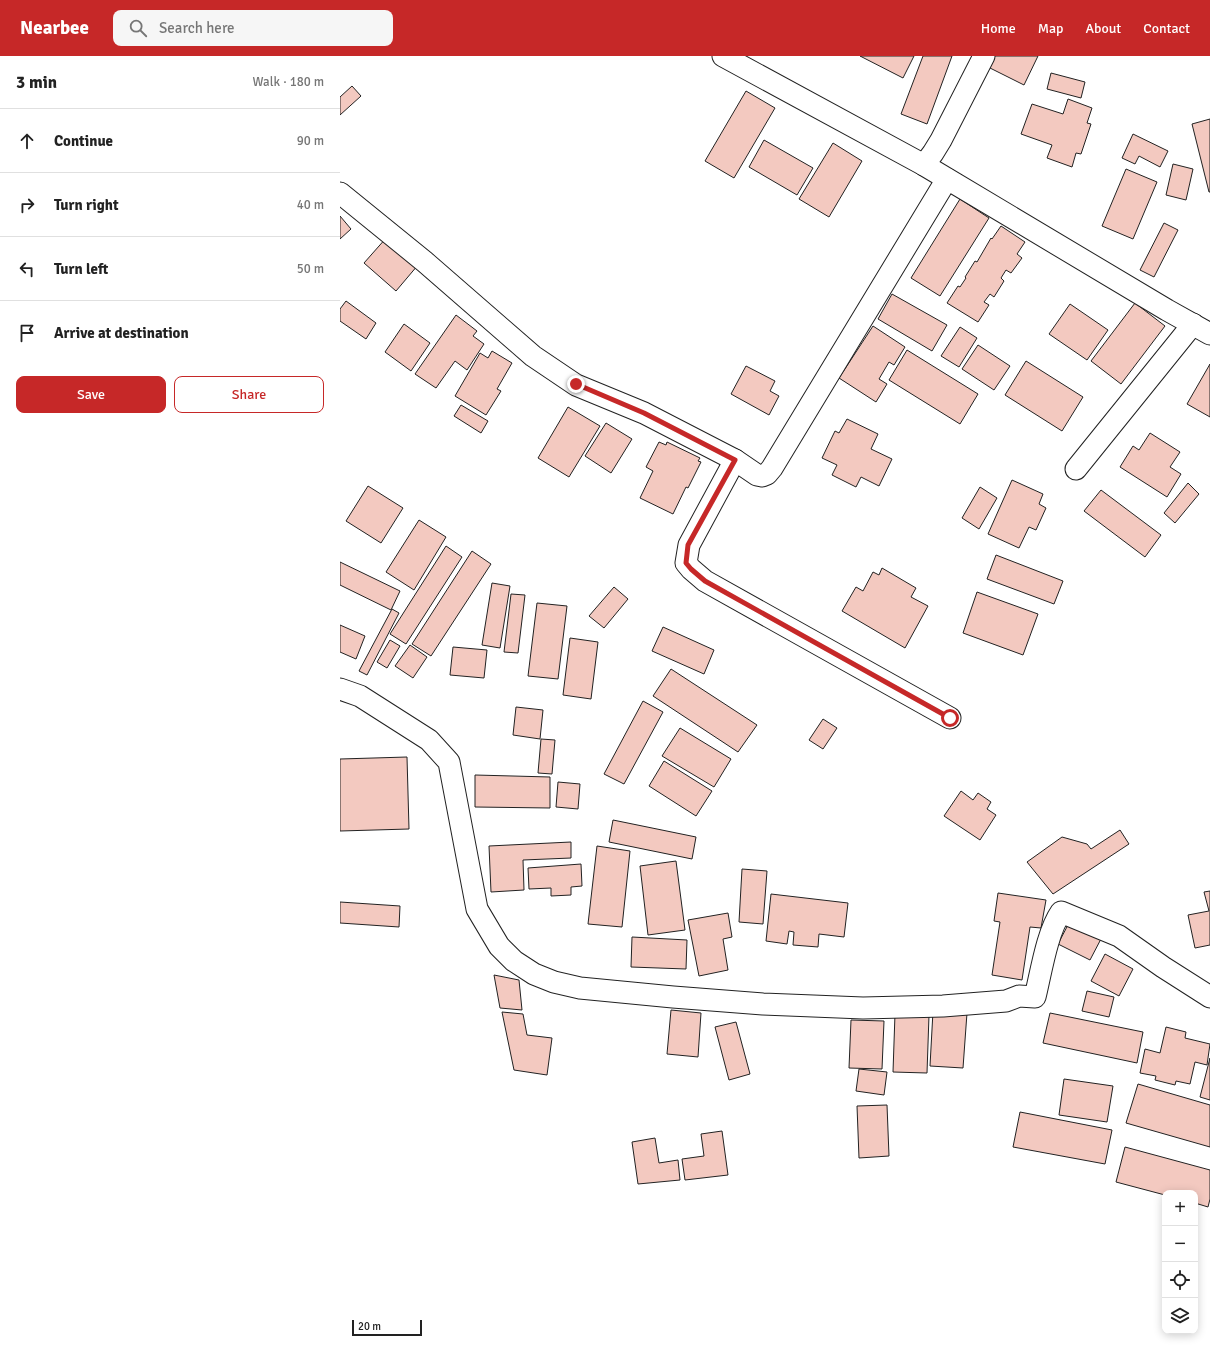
<!DOCTYPE html>
<meta charset="utf-8">
<style>
body{margin:0;font-family:Signika,sans-serif;background:#f6f6f6;color:#222}
.controls{position:absolute;right:12px;bottom:12px;display:grid;overflow:hidden;border-radius:8px;box-shadow:0 2px 10px #0003}
.controls button{width:36px;height:36px;display:grid;place-items:center;padding:0;border:0;border-bottom:1px solid #e0e0e0;background:#fff;color:#222;font:20px sans-serif}
.scale{position:absolute;left:12px;bottom:10px;width:70px;box-sizing:border-box;padding-left:4px;border:2px solid #222;border-top:0;font-size:11px;line-height:14px;white-space:nowrap;color:#222;-webkit-text-stroke:3px #fff;paint-order:stroke}
.stop{position:absolute;width:12px;height:12px;margin:-9px;border:3px solid #c62828;border-radius:50%;background:#fff}
.stop.end{background:#c62828;border-color:#fff;box-shadow:0 1px 4px #0008}
.list{margin:0;padding:0;list-style:none}
h2{display:flex;justify-content:space-between;align-items:center;height:52px;margin:0;padding:0 16px;font-size:17px}
h2 small{font-size:13px;font-weight:400;color:#767676}
.list li{display:grid;grid-template-columns:26px 1fr auto;gap:12px;align-items:center;box-sizing:border-box;height:64px;padding:0 16px;border-top:1px solid #e0e0e0}
.list b{display:block;font-size:15px;white-space:nowrap}
.list em{font-size:13px;font-style:normal;color:#767676}
.actions{display:flex;gap:8px;padding:12px 16px}
.actions a{flex:1;padding:9px 0;border:1px solid #c62828;border-radius:8px;text-align:center;font-size:14px;color:#c62828}
.actions .main{background:#c62828;color:#fff}
.icon{flex:none;width:22px;height:22px;fill:none;stroke:currentColor;stroke-width:2;stroke-linecap:round;stroke-linejoin:round}
.map{position:relative;flex:none;width:870px;height:1290px;overflow:hidden}
header{display:flex;align-items:center;gap:24px;box-sizing:border-box;height:56px;padding:0 20px;background:#c62828;color:#fff}
header strong{font-size:19px}
nav{display:flex;gap:22px;margin-inline-start:auto;font-size:14px}
.search{width:280px;height:36px;background:#f6f6f6;display:flex;align-items:center;gap:10px;box-sizing:border-box;padding:0 14px;border-radius:8px;color:#767676;font-size:15px}
main{display:flex}
aside{flex:1;background:#fff}
.map>svg:first-child{display:block}
</style>
<header>
<strong>Nearbee</strong>
<div class="search"><svg class="icon" aria-label="search" viewBox="0 0 24 24"><circle cx="10" cy="10" r="6"/><path d="M15 15l6 6"/></svg>Search here</div>
<nav><a>Home</a><a>Map</a><a>About</a><a>Contact</a></nav>
</header>
<main>
<aside>
<h2>3 min<small>Walk · 180 m</small></h2>
<ul class="list">
<li><svg class="icon" aria-label="ahead" viewBox="0 0 24 24"><path d="M12 20V5M6 11l6-6 6 6"/></svg><div><b>Continue</b></div><em>90 m</em></li>
<li><svg class="icon" aria-label="right" viewBox="0 0 24 24"><path d="M7 20v-9h11M14 6l5 5-5 5"/></svg><div><b>Turn right</b></div><em>40 m</em></li>
<li><svg class="icon" aria-label="left" viewBox="0 0 24 24"><path d="M17 20v-9H6M10 6l-5 5 5 5"/></svg><div><b>Turn left</b></div><em>50 m</em></li>
<li><svg class="icon" aria-label="arrive" viewBox="0 0 24 24"><path d="M6 21V4h12l-3 4 3 4H6"/></svg><div><b>Arrive at destination</b></div></li>
</ul>
<div class="actions"><a class="main">Save</a><a>Share</a></div>
</aside>
<div class="map">
<svg width="870" height="1290" viewBox="0 0 870 1290">
<rect width="100%" height="100%" fill="#fff"/>
<g fill="#f3c9c0" stroke="#222">
<polygon points="520,0 574,0 563,22"/>
<polygon points="583,0 612,0 587,68 561,58"/>
<polygon points="653,0 698,0 684,29 648,11"/>
<polygon points="711,17 745,26 741,42 707,33"/>
<polygon points="12,30 21,40 0,59 0,41"/>
<polygon points="406,35 435,52 394,122 365,105"/>
<polygon points="728,43 752,52 747,67 751,68 741,98 736,97 732,111 707,102 712,89 681,78 692,48 723,58"/>
<polygon points="870,63 870,136 869,136 852,68"/>
<polygon points="793,78 828,95 820,111 799,100 795,108 782,102"/>
<polygon points="424,84 473,112 457,139 409,111"/>
<polygon points="493,87 522,105 489,161 459,143"/>
<polygon points="833,108 853,113 846,144 826,139"/>
<polygon points="786,113 817,126 793,183 762,170"/>
<polygon points="620,143 649,162 600,240 571,222"/>
<polygon points="0,160 11,173 0,183"/>
<polygon points="824,167 838,174 814,221 800,214"/>
<polygon points="661,170 685,186 677,198 682,202 671,217 666,214 661,222 664,225 654,241 650,238 644,246 649,249 638,266 607,247 618,230 620,231 626,222 625,221 635,205 637,206 651,182 652,183"/>
<polygon points="47,181 78,209 56,235 24,207"/>
<polygon points="552,238 607,269 592,295 538,263"/>
<polygon points="6,245 36,267 26,283 0,265 0,253"/>
<polygon points="795,247 825,270 781,328 751,305"/>
<polygon points="730,248 768,274 747,304 709,278"/>
<polygon points="116,259 137,275 133,280 144,288 127,314 115,305 96,332 75,318"/>
<polygon points="64,268 90,287 71,315 45,296"/>
<polygon points="533,270 565,291 554,309 549,306 539,323 547,328 536,346 499,322"/>
<polygon points="620,271 637,282 619,311 601,300"/>
<polygon points="638,289 670,310 654,334 622,313"/>
<polygon points="567,294 638,338 620,368 549,324"/>
<polygon points="152,295 172,307 157,333 161,335 146,359 115,340 140,297 148,302"/>
<polygon points="686,305 743,341 722,375 665,339"/>
<polygon points="870,308 870,361 847,348"/>
<polygon points="406,310 435,325 430,335 439,340 429,359 391,338"/>
<polygon points="121,349 148,365 141,377 114,360"/>
<polygon points="228,351 260,370 229,421 198,402"/>
<polygon points="507,363 538,378 531,393 552,403 539,430 521,421 516,431 492,419 497,409 482,402 495,375 499,377"/>
<polygon points="266,367 292,383 271,417 245,400"/>
<polygon points="810,377 840,396 830,411 841,418 827,441 780,411 793,390 799,394"/>
<polygon points="319,386 326,389 327,386 360,402 358,405 361,406 348,432 346,431 333,458 300,442 313,415 306,411"/>
<polygon points="672,424 703,438 699,448 706,452 696,474 689,471 679,492 648,478"/>
<polygon points="848,427 859,438 835,467 824,457"/>
<polygon points="28,430 63,452 41,487 6,465"/>
<polygon points="640,431 657,442 639,473 622,462"/>
<polygon points="761,434 821,479 805,501 744,455"/>
<polygon points="79,464 106,481 74,534 46,516"/>
<polygon points="106,490 122,501 66,588 50,578"/>
<polygon points="132,495 151,508 91,600 72,588"/>
<polygon points="656,499 723,525 714,548 647,523"/>
<polygon points="0,506 60,535 51,554 0,529"/>
<polygon points="542,512 576,532 571,541 588,550 565,592 502,555 516,531 523,535 533,516 539,519"/>
<polygon points="152,527 170,530 160,592 142,589"/>
<polygon points="274,531 288,543 264,572 249,560"/>
<polygon points="637,536 698,558 683,599 623,577"/>
<polygon points="171,538 185,539 178,597 164,596"/>
<polygon points="197,547 227,550 218,623 188,620"/>
<polygon points="52,553 59,557 27,619 19,615"/>
<polygon points="0,569 25,580 16,603 0,596"/>
<polygon points="323,571 374,594 364,618 312,595"/>
<polygon points="230,582 258,586 251,643 223,639"/>
<polygon points="50,584 60,590 47,612 37,606"/>
<polygon points="70,589 87,601 73,622 55,610"/>
<polygon points="113,591 147,594 144,622 110,619"/>
<polygon points="331,613 417,669 398,696 313,640"/>
<polygon points="303,645 323,656 284,728 264,718"/>
<polygon points="176,651 203,654 200,683 173,679"/>
<polygon points="483,663 497,672 483,693 469,684"/>
<polygon points="340,672 391,703 374,731 322,700"/>
<polygon points="201,683 215,684 212,718 198,717"/>
<polygon points="67,701 69,773 0,775 0,703"/>
<polygon points="324,705 372,735 356,760 309,730"/>
<polygon points="135,719 210,721 210,752 135,751"/>
<polygon points="218,726 240,728 238,753 216,751"/>
<polygon points="621,735 633,744 638,737 651,746 647,753 656,759 640,784 604,760"/>
<polygon points="273,764 356,781 352,803 269,786"/>
<polygon points="780,774 789,788 713,838 687,806 722,781 747,788 751,793"/>
<polygon points="231,786 231,802 183,804 184,834 151,836 149,790"/>
<polygon points="257,790 290,795 282,871 248,868"/>
<polygon points="336,805 345,874 308,879 300,810"/>
<polygon points="241,808 242,830 231,831 231,839 211,840 211,832 189,833 188,812"/>
<polygon points="402,813 427,815 423,868 399,866"/>
<polygon points="870,835 870,889 855,892 848,859 869,855 864,836"/>
<polygon points="658,837 706,844 701,872 690,871 682,924 652,919 660,866 654,865"/>
<polygon points="431,838 508,847 504,881 479,878 478,891 453,889 454,876 449,875 447,888 426,885"/>
<polygon points="0,846 60,850 59,871 0,867"/>
<polygon points="388,857 392,881 383,883 388,914 359,920 348,864"/>
<polygon points="730,865 762,881 750,904 718,888"/>
<polygon points="292,881 347,884 346,913 291,911"/>
<polygon points="765,898 793,913 779,940 751,925"/>
<polygon points="154,919 179,924 182,954 160,952"/>
<polygon points="747,935 774,941 769,961 742,955"/>
<polygon points="331,954 361,957 358,1001 327,998"/>
<polygon points="593,955 627,957 623,1012 590,1010"/>
<polygon points="162,956 183,958 187,979 212,982 207,1019 174,1014"/>
<polygon points="710,957 803,976 797,1007 703,987"/>
<polygon points="555,958 589,959 587,1017 553,1016"/>
<polygon points="511,964 544,965 542,1013 509,1012"/>
<polygon points="396,966 410,1018 389,1024 375,971"/>
<polygon points="826,971 846,976 845,982 870,988 867,1009 855,1006 850,1028 836,1025 835,1029 815,1024 816,1020 800,1017 805,993 820,997"/>
<polygon points="870,1002 870,1044 860,1041"/>
<polygon points="519,1013 547,1016 544,1039 516,1035"/>
<polygon points="724,1023 773,1030 767,1066 719,1059"/>
<polygon points="798,1028 870,1049 870,1091 786,1067"/>
<polygon points="547,1049 549,1100 519,1102 517,1050"/>
<polygon points="680,1056 772,1074 765,1108 673,1091"/>
<polygon points="382,1075 388,1119 345,1124 342,1103 364,1100 361,1078"/>
<polygon points="315,1082 319,1107 338,1104 340,1124 298,1128 292,1086"/>
<polygon points="785,1091 870,1114 870,1143 868,1151 855,1147 855,1137 825,1137 825,1139 776,1126"/>
</g>
<g fill="none" stroke-linecap="round" stroke-linejoin="round">
<defs>
<g id="minor">
<polyline points="383,0 584,109 827,254 870,278"/>
<polyline points="584,109 593,97 601,84 644,0"/>
<polyline points="0,137 85,206 193,300 236,329 304,357 395,404 417,419 422,420 427,418 432,412 607,123"/>
<polyline points="395,404 349,489 346,507 351,513 365,525 610,662"/>
<polyline points="736,413 853,268"/>
<path d="M0 633 20 640 89 684 109 706 137 853 159 890 174 905 194 918 214 926 240 932 333 941 423 948 523 952 603 950 666 945 679 940 695 941C701 917 707 876 721 856L779 880 823 911 870 941"/>
</g>
</defs>
<use href="#minor" stroke="#222" stroke-width="23"/>
<use href="#minor" stroke="#fff" stroke-width="21"/>
</g>
<g fill="none" stroke-linecap="round" stroke-linejoin="round">
<polyline stroke="#c62828" stroke-width="5" points="236,328 304,357 395,404 348,489 346,507 351,513 365,525 610,662"/>
</g>
</svg>
<div class="controls">
<button>+</button>
<button>−</button>
<button><svg class="icon" aria-label="locate" viewBox="0 0 24 24"><circle cx="12" cy="12" r="6"/><path d="M12 2v4M12 18v4M2 12h4M18 12h4"/></svg></button>
<button><svg class="icon" aria-label="layers" viewBox="0 0 24 24"><path d="M12 4l9 5-9 5-9-5zM3 14l9 5 9-5"/></svg></button>
</div>
<div class="scale">20 m</div>
<div class="stop" style="left:610px;top:662px"></div>
<div class="stop end" style="left:236px;top:328px"></div>
</div>
</main>
